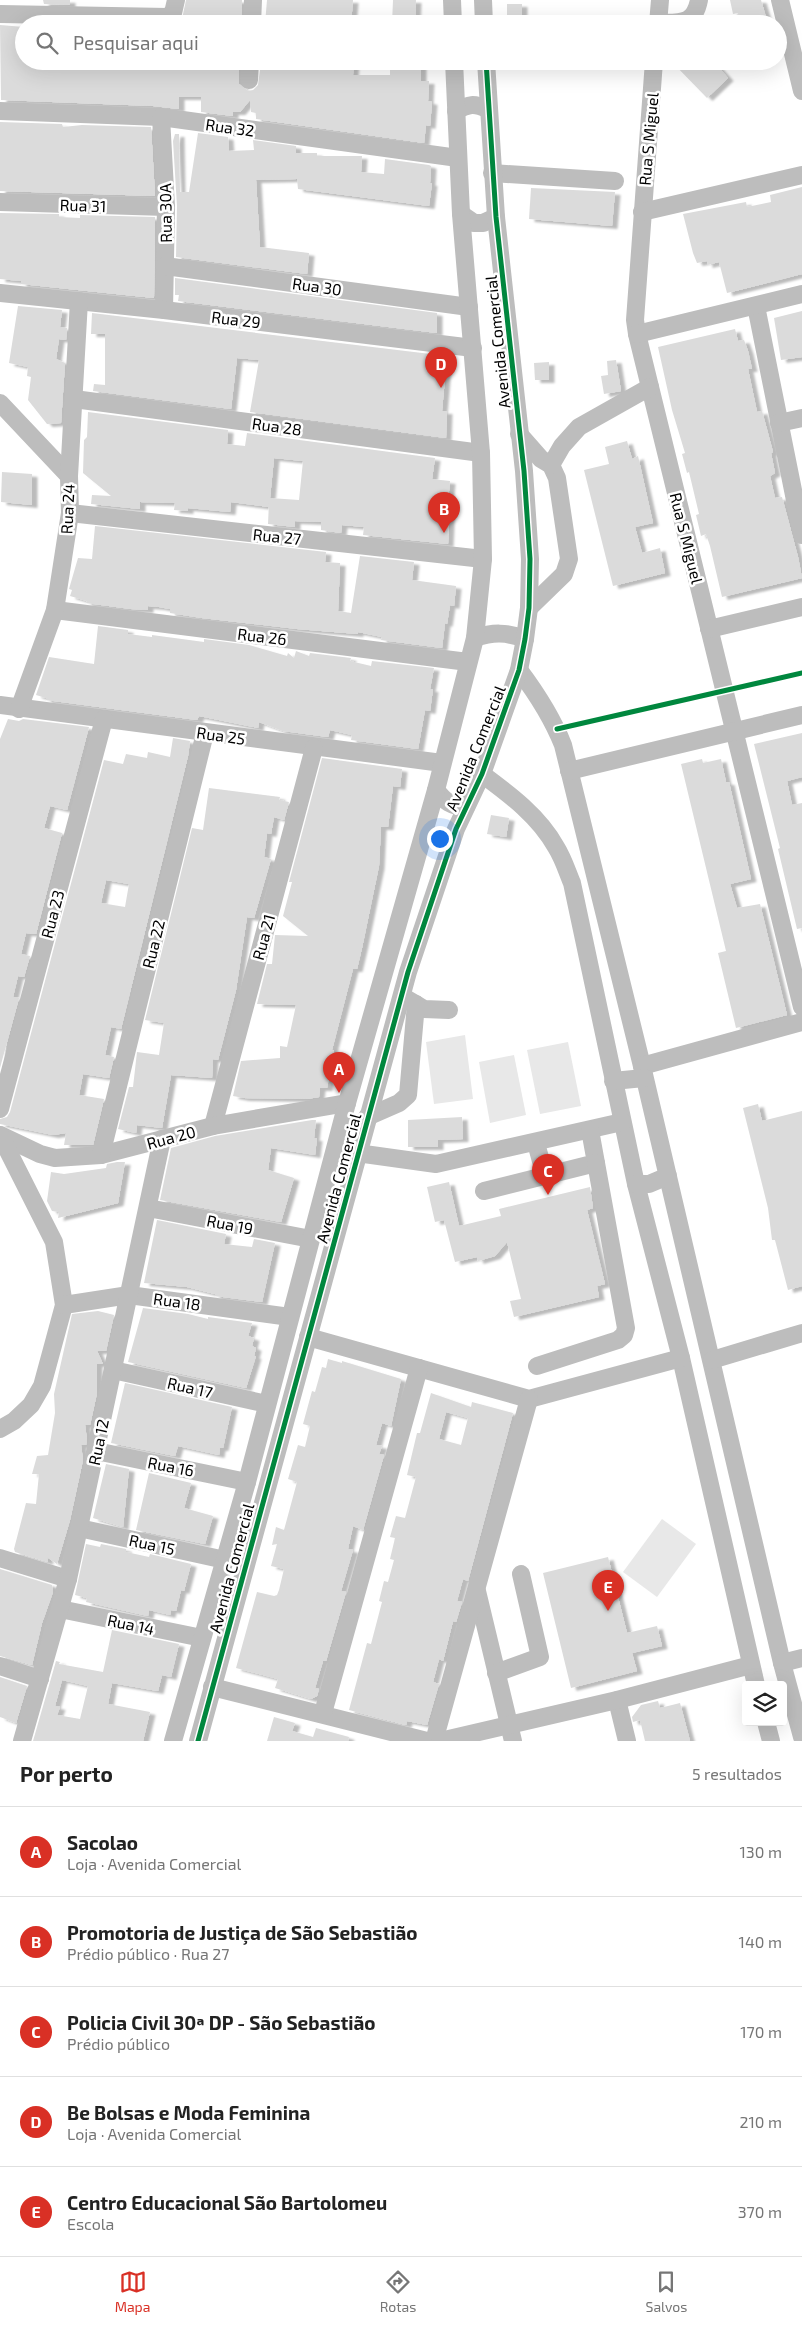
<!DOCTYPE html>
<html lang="pt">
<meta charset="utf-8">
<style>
body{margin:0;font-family:"Exo 2",sans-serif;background:#f2f2f2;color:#222}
.controls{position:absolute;right:15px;bottom:15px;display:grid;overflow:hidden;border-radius:5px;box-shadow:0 5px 20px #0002}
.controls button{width:45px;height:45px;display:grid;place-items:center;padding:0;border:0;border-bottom:1px solid #e0e0e0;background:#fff;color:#222;font:25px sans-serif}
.you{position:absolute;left:439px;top:838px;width:18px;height:18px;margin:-12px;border:4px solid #fff;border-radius:50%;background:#1a73e8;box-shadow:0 0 0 8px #1a73e833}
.badge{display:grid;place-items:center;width:32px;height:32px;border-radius:50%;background:#d93025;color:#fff;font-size:16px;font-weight:700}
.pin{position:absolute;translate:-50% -41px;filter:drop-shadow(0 1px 2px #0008)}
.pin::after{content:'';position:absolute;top:26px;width:18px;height:15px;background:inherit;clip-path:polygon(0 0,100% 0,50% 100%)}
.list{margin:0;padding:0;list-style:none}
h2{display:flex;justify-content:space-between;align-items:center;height:65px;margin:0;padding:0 20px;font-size:21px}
h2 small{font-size:16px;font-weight:400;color:#767676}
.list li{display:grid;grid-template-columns:32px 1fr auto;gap:15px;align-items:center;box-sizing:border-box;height:90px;padding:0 20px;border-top:1px solid #e0e0e0}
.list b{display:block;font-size:19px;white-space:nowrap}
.list p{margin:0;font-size:16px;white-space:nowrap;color:#767676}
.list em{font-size:16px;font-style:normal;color:#767676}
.icon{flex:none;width:28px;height:28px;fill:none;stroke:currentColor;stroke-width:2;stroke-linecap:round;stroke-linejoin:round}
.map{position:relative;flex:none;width:802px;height:1741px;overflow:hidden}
.search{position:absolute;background:#fff;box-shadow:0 5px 20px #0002;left:15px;right:15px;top:15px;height:55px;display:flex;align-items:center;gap:12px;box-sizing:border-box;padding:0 18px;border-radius:28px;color:#767676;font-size:19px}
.sheet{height:515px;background:#fff}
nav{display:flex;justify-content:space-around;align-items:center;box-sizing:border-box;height:70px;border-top:1px solid #e0e0e0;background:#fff;font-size:14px;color:#767676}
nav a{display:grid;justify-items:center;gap:2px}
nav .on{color:#d93025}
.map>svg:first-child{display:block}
</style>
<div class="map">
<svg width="802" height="1741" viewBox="0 0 802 1741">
<defs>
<filter id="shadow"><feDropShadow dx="5.5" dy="3" stdDeviation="1" flood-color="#0004"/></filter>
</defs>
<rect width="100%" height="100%" fill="#fff"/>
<g fill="#e8e8e8">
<polygon points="465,1035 473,1099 434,1104 426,1042"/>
<polygon points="568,1042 581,1106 540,1114 527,1050"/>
<polygon points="514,1055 526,1115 490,1123 479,1062"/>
<polygon points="662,1519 696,1544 657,1597 623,1572"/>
</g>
<g fill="#dbdbdb" fill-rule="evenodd" filter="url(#shadow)">
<polygon points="43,0 70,0 70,5 44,4"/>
<polygon points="186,0 242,0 241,24 181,24"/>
<polygon points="267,0 353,0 351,24 265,24"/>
<polygon points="393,0 416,0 415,24 392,24"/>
<polygon points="730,0 761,0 768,24 740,24 738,13 733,14"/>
<rect x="507" y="4" width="15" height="12"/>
<polygon points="0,25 24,27 22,61 239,61 239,84 248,91 253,90 258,85 261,63 305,67 306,61 354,61 353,75 390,75 390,69 400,69 400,61 421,61 421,81 429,81 428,101 432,102 430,126 426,125 424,143 256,119 256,113 251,112 250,100 240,112 233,112 233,116 201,112 201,97 179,97 179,109 153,106 1,100"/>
<polygon points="671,61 713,61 728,78 707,98"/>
<polygon points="0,122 62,124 63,127 82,125 151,127 155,196 0,191"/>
<polygon points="198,133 228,137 229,151 254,150 253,140 296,146 296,153 317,153 317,156 362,156 361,172 384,174 385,159 429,165 431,166 430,183 432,183 429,206 298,189 297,179 256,180 260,247 309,253 307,274 176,257 177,206 173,141 175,134 179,134 180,192 189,192"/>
<polygon points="802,187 802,274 727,293 719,262 707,265 707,261 697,263 693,253 683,214 746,202 747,207 771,202 770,195"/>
<polygon points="531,188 615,192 612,226 529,219"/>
<polygon points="0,213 59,214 59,217 80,218 80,215 155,217 154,298 21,284 21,281 0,279"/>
<polygon points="175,278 437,313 437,333 178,301 179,295 175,295"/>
<polygon points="18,306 62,310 60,327 67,328 66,340 59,339 56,359 65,363 61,423 47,424 28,400 31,377 27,376 28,367 9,363"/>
<polygon points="802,311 802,357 781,360 774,318"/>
<polygon points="92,313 447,356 442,411 447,411 446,438 250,412 259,360 237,358 231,409 93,391 94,384 105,385 105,334 91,334"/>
<polygon points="735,329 738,341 744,340 748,351 752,369 748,369 757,412 762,411 773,452 771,453 775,473 770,476 775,498 782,497 798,557 802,578 722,597 710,546 706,534 701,536 696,515 699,514 689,472 687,473 682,454 685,453 672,410 658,347"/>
<polygon points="616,360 621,391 604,394 601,376 608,375 607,361"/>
<polygon points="549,362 549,380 535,380 534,363"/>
<path d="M88 412 228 430 227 444 245 446 247 433 435 458 432 479 450 481 448 502H450L448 544 363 535 364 527 342 525 341 533 321 530V522L295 521V527L268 524 269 502V507L231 502 230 512 188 508V511L174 510 175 503 140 502V509L91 504 92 495 111 496 83 473 84 440 87 437ZM274 458 303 461 299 500 270 498Z"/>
<polygon points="627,441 632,459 638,456 653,523 635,527 642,553 660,548 665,573 613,586 584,470 609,464 605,447"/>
<polygon points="2,472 32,474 32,505 1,502"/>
<polygon points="95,526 326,552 325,562 340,563 338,611 351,613 360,556 414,562 412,580 456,586 454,606 450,605 447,624 445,623 442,648 381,640 382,637 358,632 358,634 297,629 202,618 170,613 170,609 159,607 148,606 148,610 131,609 86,603 87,601 70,596 72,590 69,589 78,558 92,559"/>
<polygon points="98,626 128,630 128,634 152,637 152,635 204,642 204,639 249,645 287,656 288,653 294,658 296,651 309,656 310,653 351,658 350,661 371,666 372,661 434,668 430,689 433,689 430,711 425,710 418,749 351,740 352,735 330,730 328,737 283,731 259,722 258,728 199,716 197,720 46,700 46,698 36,695 49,657 94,664"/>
<polygon points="8,719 19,721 23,719 89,727 67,810 50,806 44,828 62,833 36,934 26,933 21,954 30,956 24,977 18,976 13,997 19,998 0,1068 0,739"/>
<polygon points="802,733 802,777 787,781 792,805 802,803 802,928 797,929 778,849 780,848 754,744"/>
<path d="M173 738 190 741 188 756 121 1029 111 1027 105 1055 114 1057 109 1078 83 1074 79 1095 104 1099 93 1145H64L66 1133 53 1135 0 1124V1119L7 1117 10 1112 104 760 123 764 126 754 147 758 148 752 170 757ZM106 880 129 884 125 907 101 903Z"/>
<polygon points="322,758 402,769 400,787 393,786 388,827 381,827 379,866 362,948 357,969 353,969 332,1050 334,1050 327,1088 320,1088 319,1097 307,1099 244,1098 233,1096 241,1061 280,1058 280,1046 287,1047 296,1005 257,1004 267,964 272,964 275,935 308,936 283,916 292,882 289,882"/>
<polygon points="702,759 703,763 721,759 726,782 729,782 751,879 730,884 737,908 760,904 787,1015 736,1028 718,953 726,951 681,764"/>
<polygon points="209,788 280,797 279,800 289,802 284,820 274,817 271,834 267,833 264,857 271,859 254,918 247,917 236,990 218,1060 213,1059 212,1078 171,1075 162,1128 137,1125 136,1133 118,1129 129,1087 133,1087 137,1052 159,1055 164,1023 145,1020 192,828 203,830"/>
<polygon points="491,815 509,818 506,837 487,834"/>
<polygon points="758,1104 762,1121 802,1111 802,1286 788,1290 775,1240 772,1240 768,1208 743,1108"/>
<polygon points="462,1117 463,1139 438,1140 438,1147 408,1147 408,1120"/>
<polygon points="312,1120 316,1120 314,1138 317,1138 315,1155 271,1148 268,1170 294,1178 281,1222 160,1200 171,1148 215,1136"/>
<polygon points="117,1162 125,1162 118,1203 58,1218 59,1212 52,1211 47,1201 51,1172 64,1174 106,1168 107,1164"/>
<polygon points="449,1182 459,1226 501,1216 499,1209 590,1187 593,1208 587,1210 605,1284 597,1286 599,1297 514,1317 510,1301 521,1299 507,1242 495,1256 478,1261 477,1257 455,1262 444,1220 435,1222 427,1187"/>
<polygon points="157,1220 226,1234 224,1244 252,1247 254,1239 275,1243 262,1302 215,1296 215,1294 187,1287 144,1283"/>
<polygon points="143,1308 188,1314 208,1319 208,1317 252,1323 248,1336 254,1338 252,1346 256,1348 254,1356 256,1356 246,1388 128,1362"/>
<polygon points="98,1311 114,1315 106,1351 97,1351 103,1364 97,1364 97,1393 90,1425 85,1425 87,1440 86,1445 81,1445 83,1460 70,1520 57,1564 47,1557 48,1562 15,1552 14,1549 26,1503 36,1504 39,1474 32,1474 37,1456 48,1455 55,1413 54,1394 72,1314"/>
<polygon points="328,1359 342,1363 342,1361 401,1379 391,1426 382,1423 376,1445 382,1446 379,1454 384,1455 363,1530 353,1526 348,1549 353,1550 341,1591 346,1592 326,1661 323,1661 315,1688 319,1689 317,1696 311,1699 275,1688 278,1679 236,1668 257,1592 274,1596 277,1595 279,1590 284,1569 271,1566 277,1544 272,1545 276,1527 284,1530 297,1482 288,1479 298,1445 305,1447 310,1426 303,1424 312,1391 315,1392 322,1367 326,1368"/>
<polygon points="125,1383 232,1407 223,1448 220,1448 219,1455 178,1446 175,1456 111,1443"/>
<path d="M431 1393 471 1407 472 1402 513 1413 468 1581 463 1579 457 1601 462 1602 456 1622 453 1621 443 1661 439 1659 433 1682 439 1684 427 1725 407 1721 406 1725 349 1710 367 1643 371 1644 382 1602 379 1601 384 1581 388 1582 394 1560 390 1559 395 1538 390 1537 396 1516 405 1518 416 1477 407 1475 417 1433H420ZM446 1412 468 1418 461 1445 439 1439Z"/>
<polygon points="106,1464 129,1469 123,1527 93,1518"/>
<polygon points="149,1473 191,1483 184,1508 213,1516 205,1544 136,1530"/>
<polygon points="86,1544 100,1547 101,1544 126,1549 126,1552 149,1557 150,1554 191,1564 184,1591 181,1590 176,1611 171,1610 170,1615 149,1610 148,1616 86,1602 87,1598 75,1595"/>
<polygon points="608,1557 627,1633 657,1626 662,1646 632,1653 637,1671 571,1688 543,1573"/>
<polygon points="0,1569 52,1585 53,1592 42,1623 32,1665 0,1656"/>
<path d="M112 1630 179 1644 171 1677 162 1675 158 1691 112 1683 108 1704 150 1712 143 1741H33L56 1661 60 1662 59 1664 103 1672ZM62 1680 88 1686 80 1719 57 1715 60 1707 55 1706Z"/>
<polygon points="0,1677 27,1686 16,1723 0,1717"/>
<polygon points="658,1701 660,1708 680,1703 690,1741 645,1741 640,1720 633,1722 632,1717 641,1705"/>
<polygon points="274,1717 295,1723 292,1731 313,1737 316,1728 349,1737 348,1741 267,1741"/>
</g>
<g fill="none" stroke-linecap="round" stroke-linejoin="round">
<g stroke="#bdbdbd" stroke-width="18">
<polyline points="452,0 453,24"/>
<polyline points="483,0 484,24"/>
<polyline points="780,0 802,91"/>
<polyline points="0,14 167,17 173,13 176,0"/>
<path d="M658 23C679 22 694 26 699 0"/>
<polyline points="252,24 253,0"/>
<polyline points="658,24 660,0"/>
<polyline points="654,61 635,320 637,334 802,1007"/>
<polyline points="249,80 250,61"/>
<polyline points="0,111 161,117 458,158"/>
<path d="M456 111C469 104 474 103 487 109"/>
<polyline points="161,117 166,207 164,310"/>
<polyline points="492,173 615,181"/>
<polyline points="0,202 166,207"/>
<polyline points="642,212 802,175"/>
<polyline points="461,214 474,223 483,223 496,217"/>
<polyline points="165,266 469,307"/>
<polyline points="0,293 164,310 473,348"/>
<polyline points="756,306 802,535"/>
<polyline points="637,334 802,294"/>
<polyline points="74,399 481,453"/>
<polyline points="0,403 69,476"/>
<polyline points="779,423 802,418"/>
<polyline points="519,434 541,459 551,465 557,478 569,559 564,574 529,608"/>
<polyline points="551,465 562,446 579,427 650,387"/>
<polyline points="70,513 483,559"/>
<polyline points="55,610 468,662"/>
<polyline points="709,629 802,607"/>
<path d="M475 638C493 632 506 632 525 639"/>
<path d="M519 670C537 694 552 717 563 745L642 1066 782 1663 802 1737"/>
<polyline points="0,705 442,763"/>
<polyline points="19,709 55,610 70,513 69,476 79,301"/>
<polyline points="569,771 802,715"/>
<path d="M482 774C509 794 539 816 556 847 563 858 567 871 572 883L636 1184 681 1358 756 1685"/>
<path d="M436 790C445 802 451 806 466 807"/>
<polyline points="407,999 424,1009 449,1010"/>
<polyline points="642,1066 802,1022"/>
<polyline points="613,1081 644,1078"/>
<polyline points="0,1109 104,719"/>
<polyline points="367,1117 399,1103 408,1095 416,1004"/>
<polyline points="213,1126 314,748"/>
<polyline points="0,1135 40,1154 55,1158 101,1155 213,1126 347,1103"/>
<polyline points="0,1135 54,1242 64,1305 42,1386 31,1405 14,1421 0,1429"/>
<polyline points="536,1143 545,1176"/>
<polyline points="357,1153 436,1164 622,1122"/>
<polyline points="101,1155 205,733"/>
<polyline points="636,1184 649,1184 668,1176"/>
<polyline points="484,1191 596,1163 590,1130"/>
<polyline points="148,1208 311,1239"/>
<polyline points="64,1305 129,1295 290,1317"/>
<polyline points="308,1337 529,1399 681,1358"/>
<polyline points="712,1360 802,1333"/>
<polyline points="537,1366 618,1340 624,1335 626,1328 596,1163"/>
<polyline points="113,1370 267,1404"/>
<polyline points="96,1451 247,1482"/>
<polyline points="79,1528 225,1560"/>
<polyline points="0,1558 68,1579"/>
<polyline points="477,1591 513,1741"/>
<polyline points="60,1609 202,1638"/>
<polyline points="782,1663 802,1658"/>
<polyline points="0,1666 40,1679"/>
<polyline points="496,1673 540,1657 521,1574"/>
<polyline points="212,1687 427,1741"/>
<polyline points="617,1700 627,1741"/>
<polyline points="323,1713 419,1368"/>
<polyline points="766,1722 771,1741"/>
<polyline points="22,1741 68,1579 162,1139"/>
<polyline points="173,1741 247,1482 347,1103 436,790 475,638 483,559 481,453 461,214 454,61"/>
<polyline points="198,1741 408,972 456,829 482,774 519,670 525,639 529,608 530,559 524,471 496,217 486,61"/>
<polyline points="434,1741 529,1399"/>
<polyline points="440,1741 617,1700 751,1665"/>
</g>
<defs>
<g id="cycleway">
<polyline points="557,729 802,673"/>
<polyline points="198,1741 408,972 456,829 482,774 519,670 525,639 529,608 530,559 524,471 496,217 486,61"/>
</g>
</defs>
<use href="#cycleway" stroke="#fff" stroke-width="8"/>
<use href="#cycleway" stroke="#00873e" stroke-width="5"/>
</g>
<g text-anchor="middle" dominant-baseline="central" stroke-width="5" stroke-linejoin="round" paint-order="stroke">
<g font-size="16" fill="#000" stroke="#fff">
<text transform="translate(230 127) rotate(8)">Rua 32</text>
<text transform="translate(648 139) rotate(-85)">Rua S Miguel</text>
<text transform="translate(83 205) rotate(2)">Rua 31</text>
<text transform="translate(165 213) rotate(-91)">Rua 30A</text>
<text transform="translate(317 286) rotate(8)">Rua 30</text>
<text transform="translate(236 319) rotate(7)">Rua 29</text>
<text transform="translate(497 342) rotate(-96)">Avenida Comercial</text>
<text transform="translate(277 426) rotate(8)">Rua 28</text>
<text transform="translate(67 509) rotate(-87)">Rua 24</text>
<text transform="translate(277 536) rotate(6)">Rua 27</text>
<text transform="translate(687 538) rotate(76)">Rua S Miguel</text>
<text transform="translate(262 636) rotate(7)">Rua 26</text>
<text transform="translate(221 735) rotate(8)">Rua 25</text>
<text transform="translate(475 748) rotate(-68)">Avenida Comercial</text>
<text transform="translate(52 914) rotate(-75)">Rua 23</text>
<text transform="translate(263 937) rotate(-75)">Rua 21</text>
<text transform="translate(153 944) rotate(-76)">Rua 22</text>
<text transform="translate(171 1137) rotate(-15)">Rua 20</text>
<text transform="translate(338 1178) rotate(-75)">Avenida Comercial</text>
<text transform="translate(230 1224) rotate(11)">Rua 19</text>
<text transform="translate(177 1301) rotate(8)">Rua 18</text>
<text transform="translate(190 1387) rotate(13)">Rua 17</text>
<text transform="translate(98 1442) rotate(-78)">Rua 12</text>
<text transform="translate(171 1466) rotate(11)">Rua 16</text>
<text transform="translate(152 1544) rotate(12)">Rua 15</text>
<text transform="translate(231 1568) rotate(-75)">Avenida Comercial</text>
<text transform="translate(131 1624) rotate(12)">Rua 14</text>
</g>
</g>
</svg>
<div class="controls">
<button><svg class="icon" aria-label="layers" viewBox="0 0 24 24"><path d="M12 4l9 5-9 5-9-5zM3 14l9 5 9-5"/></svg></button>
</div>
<div class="you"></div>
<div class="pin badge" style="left:339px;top:1093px">A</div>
<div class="pin badge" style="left:444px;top:533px">B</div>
<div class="pin badge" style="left:548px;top:1195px">C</div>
<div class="pin badge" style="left:441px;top:388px">D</div>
<div class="pin badge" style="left:608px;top:1611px">E</div>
<div class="search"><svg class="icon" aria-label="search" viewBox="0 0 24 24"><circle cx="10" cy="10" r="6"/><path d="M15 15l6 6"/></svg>Pesquisar aqui</div>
</div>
<section class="sheet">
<h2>Por perto<small>5 resultados</small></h2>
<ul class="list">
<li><span class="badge">A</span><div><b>Sacolao</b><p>Loja · Avenida Comercial</p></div><em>130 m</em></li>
<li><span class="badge">B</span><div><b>Promotoria de Justiça de São Sebastião</b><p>Prédio público · Rua 27</p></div><em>140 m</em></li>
<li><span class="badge">C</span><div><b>Policia Civil 30ª DP - São Sebastião</b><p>Prédio público</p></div><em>170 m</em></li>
<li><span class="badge">D</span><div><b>Be Bolsas e Moda Feminina</b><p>Loja · Avenida Comercial</p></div><em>210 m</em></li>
<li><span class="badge">E</span><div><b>Centro Educacional São Bartolomeu</b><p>Escola</p></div><em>370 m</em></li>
</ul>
</section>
<nav>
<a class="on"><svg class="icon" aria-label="map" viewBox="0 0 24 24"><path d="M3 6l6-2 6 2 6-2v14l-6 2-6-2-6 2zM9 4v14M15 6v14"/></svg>Mapa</a>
<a><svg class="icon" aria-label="directions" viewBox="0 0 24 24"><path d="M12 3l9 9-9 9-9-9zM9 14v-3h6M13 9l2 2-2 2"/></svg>Rotas</a>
<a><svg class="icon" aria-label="saved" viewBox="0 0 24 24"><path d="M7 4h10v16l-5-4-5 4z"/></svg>Salvos</a>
</nav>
